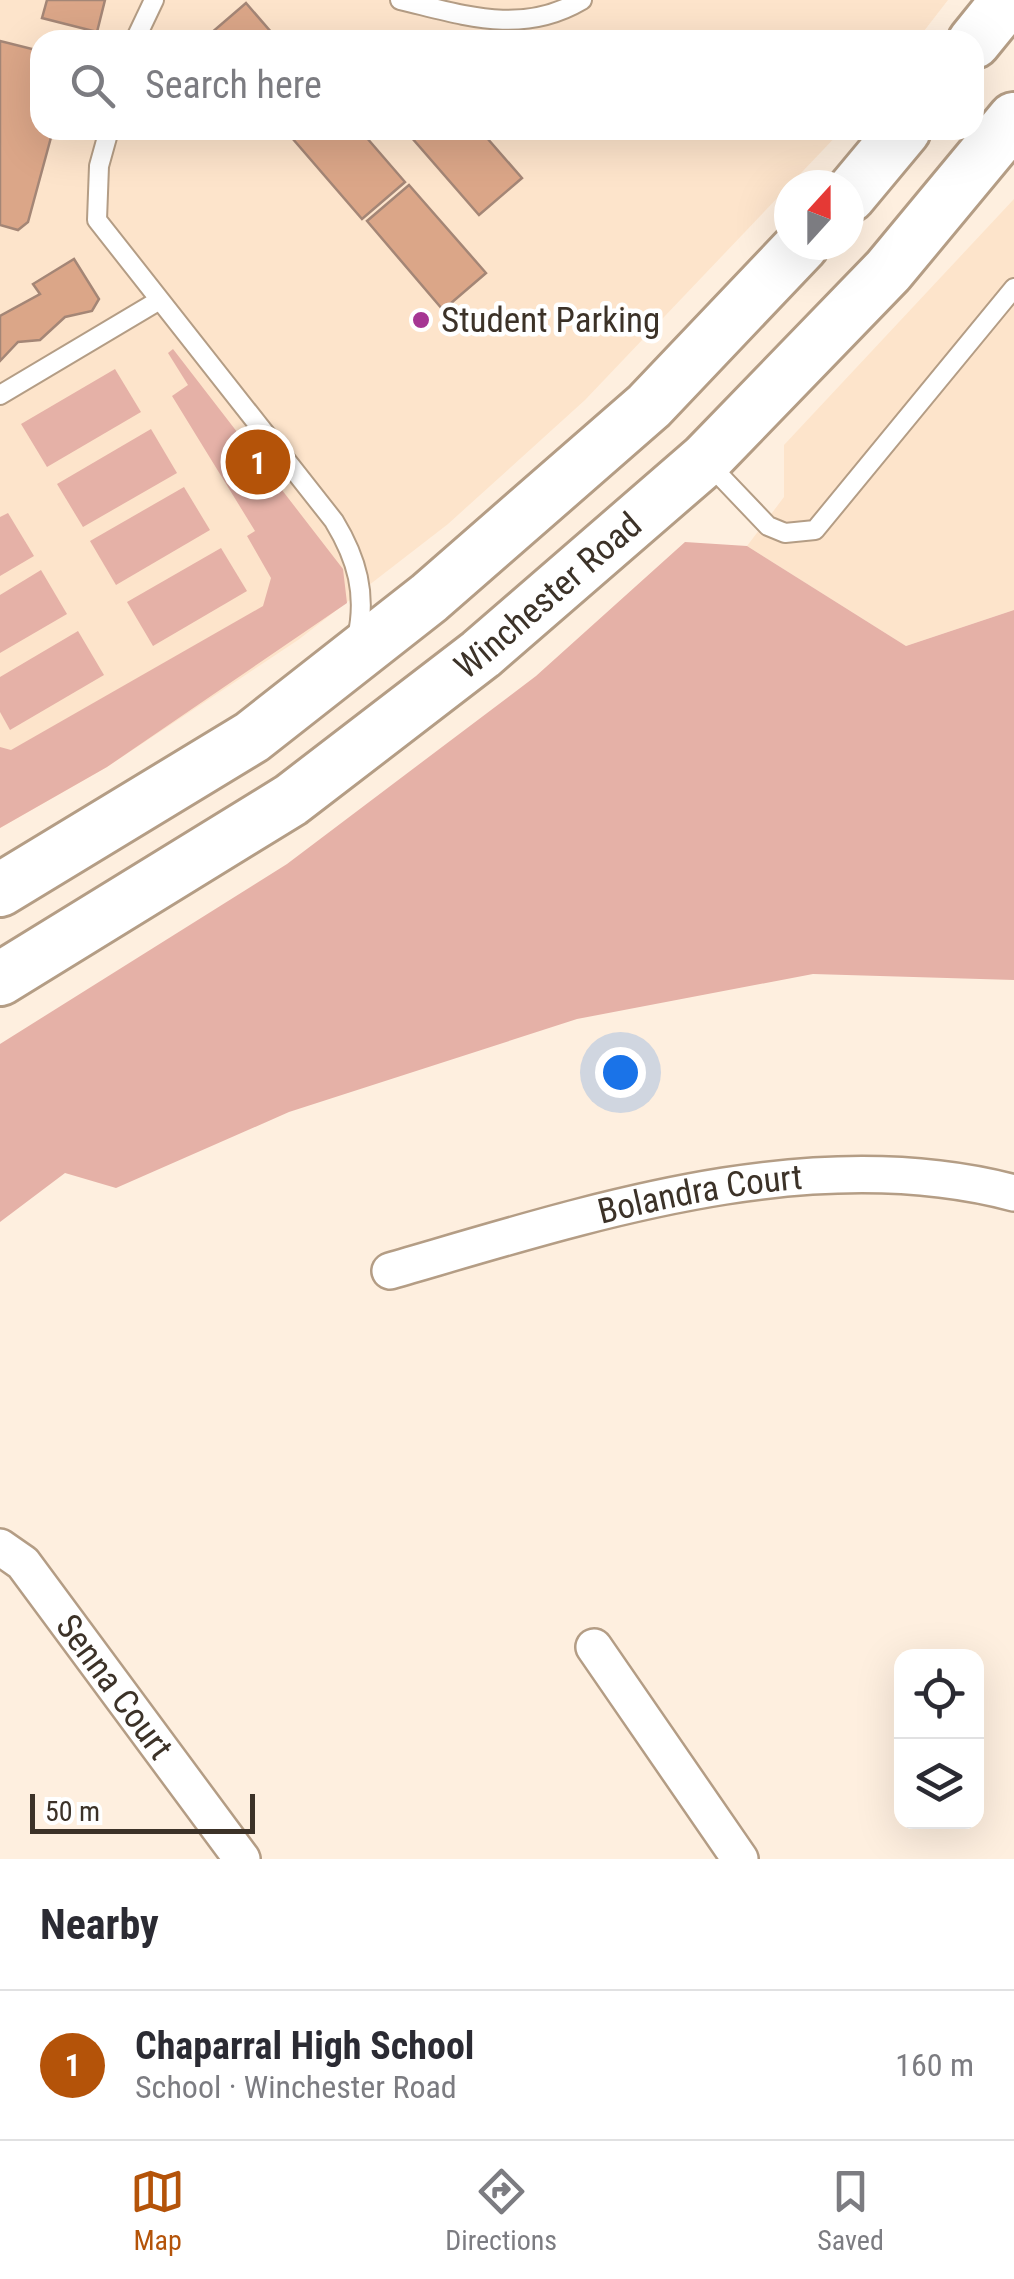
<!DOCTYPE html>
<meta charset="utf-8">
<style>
body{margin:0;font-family:"Roboto Condensed",sans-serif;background:#f2f2f3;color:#2b2b33}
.controls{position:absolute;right:30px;bottom:30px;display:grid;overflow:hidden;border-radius:20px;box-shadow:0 10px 40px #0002}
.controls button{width:90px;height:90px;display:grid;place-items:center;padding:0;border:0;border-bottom:2px solid #e1e1e2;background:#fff;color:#2b2b33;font:50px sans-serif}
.compass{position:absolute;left:774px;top:170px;width:90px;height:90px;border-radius:50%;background:#fff;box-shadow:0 10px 40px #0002;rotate:21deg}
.scale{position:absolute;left:30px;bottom:25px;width:225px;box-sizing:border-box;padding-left:10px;border:5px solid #3c3228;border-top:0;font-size:28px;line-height:35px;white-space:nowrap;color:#3c3228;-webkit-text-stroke:8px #fff;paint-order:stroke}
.you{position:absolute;left:620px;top:1072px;width:35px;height:35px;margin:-25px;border:8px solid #fff;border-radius:50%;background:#1a73e8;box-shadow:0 0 0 15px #1a73e833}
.badge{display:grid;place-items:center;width:65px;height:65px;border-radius:50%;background:#b45309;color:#fff;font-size:32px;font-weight:700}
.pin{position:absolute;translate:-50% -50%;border:5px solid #fff;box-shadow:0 2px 10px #0006}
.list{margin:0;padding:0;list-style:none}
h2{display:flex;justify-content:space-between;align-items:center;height:130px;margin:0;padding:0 40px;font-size:42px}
h2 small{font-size:32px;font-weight:400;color:#7c7c81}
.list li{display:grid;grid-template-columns:65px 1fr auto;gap:30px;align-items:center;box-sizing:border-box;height:150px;padding:0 40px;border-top:2px solid #e1e1e2}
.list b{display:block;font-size:38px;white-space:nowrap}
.list p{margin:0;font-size:32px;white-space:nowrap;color:#7c7c81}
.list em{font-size:32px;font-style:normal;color:#7c7c81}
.icon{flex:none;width:55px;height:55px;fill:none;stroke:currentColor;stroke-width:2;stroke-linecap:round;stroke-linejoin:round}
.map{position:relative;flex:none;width:1014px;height:1859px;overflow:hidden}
.search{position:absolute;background:#fff;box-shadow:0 10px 40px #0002;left:30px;right:30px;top:30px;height:110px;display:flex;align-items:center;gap:25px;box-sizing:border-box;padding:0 35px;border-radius:30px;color:#7c7c81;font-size:38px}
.sheet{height:280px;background:#fff}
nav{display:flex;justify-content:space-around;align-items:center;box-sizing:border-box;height:140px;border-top:2px solid #e1e1e2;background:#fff;font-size:28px;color:#7c7c81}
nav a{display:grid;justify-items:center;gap:5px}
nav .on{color:#b45309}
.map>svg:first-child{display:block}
</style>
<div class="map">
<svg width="1014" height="1859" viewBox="0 0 1014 1859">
<rect width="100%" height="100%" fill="#feefdf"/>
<g fill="#fde4cb">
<polygon points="0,0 948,0 917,40 40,40 40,130 842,130 585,400 448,524 298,640 107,767 0,828"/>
<polygon points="1014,199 1014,610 906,646 747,546 784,497 784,445"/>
</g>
<g fill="#e5b1a7">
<polygon points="173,349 343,569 347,603 107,767 0,828 0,747 11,750 263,606 271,578 247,536 255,531 172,396 188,385 168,353"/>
<polygon points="115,369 141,412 47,467 21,424"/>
<polygon points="151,429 177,473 83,527 57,484"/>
<polygon points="184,487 210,530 116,585 90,541"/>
<polygon points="8,513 34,556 0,576 0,517"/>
<polygon points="685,542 747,546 906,646 1014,610 1014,980 813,974 577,1019 289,1112 116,1188 65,1173 0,1222 0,1044 287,864 536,676"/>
<polygon points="221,548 247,591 153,646 127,602"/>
<polygon points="41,570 67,614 0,653 0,595"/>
<polygon points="78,631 104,675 10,730 0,712 0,677"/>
</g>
<g fill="#dba688" stroke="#a48676" stroke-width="2.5">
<polygon points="47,0 105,0 97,32 42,18"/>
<polygon points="246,3 278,40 203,40"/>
<polygon points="0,41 40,51 40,130 53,130 28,222 18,230 0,225"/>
<polygon points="360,130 405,182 362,219 286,131"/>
<polygon points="405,130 480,130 522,178 479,215"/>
<polygon points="409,185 486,273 443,310 367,221"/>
<polygon points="74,259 99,299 92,311 65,317 40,340 18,342 0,361 0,316 40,294 33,284"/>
</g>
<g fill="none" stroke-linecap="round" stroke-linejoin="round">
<defs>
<g id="service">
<path d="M400 0C464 15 521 36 582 0"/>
<polyline points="135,40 154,0"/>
<path d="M109 130 99 166 97 220 334 521C357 559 367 594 357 638"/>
<polyline points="0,395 158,301"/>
<polyline points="707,462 768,526 785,533 815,530 1014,288"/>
</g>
<g id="minor">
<path id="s1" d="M390 1271C587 1214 809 1139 1014 1193"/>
<path id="s2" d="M0 1547 23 1563 242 1859"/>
<polyline points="594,1647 740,1859"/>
</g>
<g id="primary">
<polyline points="974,42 1008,0"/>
<polyline points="849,196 904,130"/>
<polyline points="0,890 252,737 429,598 649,406 802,245"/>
<path id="s3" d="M0 979 291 800 481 654 705 460 888 271 1014 119"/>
</g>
</defs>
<use href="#service" stroke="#b49d85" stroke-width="22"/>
<use href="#minor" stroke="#b49d85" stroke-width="40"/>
<use href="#primary" stroke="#b49d85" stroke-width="58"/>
<use href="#service" stroke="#fff" stroke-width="18"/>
<use href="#minor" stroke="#fff" stroke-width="35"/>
<use href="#primary" stroke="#fff" stroke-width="52"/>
</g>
<circle fill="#a63693" stroke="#fff" stroke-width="4" cx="421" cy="320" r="10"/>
<g text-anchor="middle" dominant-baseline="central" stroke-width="9" stroke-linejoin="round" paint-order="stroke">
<g font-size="35" fill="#3c3228" stroke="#fff" text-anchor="start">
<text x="441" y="320">Student Parking</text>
</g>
<g font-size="35" fill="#3c3228" stroke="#fff">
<text stroke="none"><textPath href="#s3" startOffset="670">Winchester Road</textPath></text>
<text stroke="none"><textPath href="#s1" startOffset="320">Bolandra Court</textPath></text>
<text stroke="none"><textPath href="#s2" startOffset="182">Senna Court</textPath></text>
</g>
</g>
</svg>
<div class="controls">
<button><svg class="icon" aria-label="locate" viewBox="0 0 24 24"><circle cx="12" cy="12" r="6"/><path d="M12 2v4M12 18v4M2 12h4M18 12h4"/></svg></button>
<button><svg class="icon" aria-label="layers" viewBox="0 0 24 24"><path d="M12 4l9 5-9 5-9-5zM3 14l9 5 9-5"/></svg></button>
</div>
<svg class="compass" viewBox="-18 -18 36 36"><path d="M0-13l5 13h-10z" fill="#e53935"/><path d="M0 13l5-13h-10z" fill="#7c7c81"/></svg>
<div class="scale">50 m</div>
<div class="you"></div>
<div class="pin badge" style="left:258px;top:462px">1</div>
<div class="search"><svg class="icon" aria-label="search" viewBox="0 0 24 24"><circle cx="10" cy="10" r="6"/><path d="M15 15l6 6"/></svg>Search here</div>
</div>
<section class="sheet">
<h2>Nearby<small></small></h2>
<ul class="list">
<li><span class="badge">1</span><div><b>Chaparral High School</b><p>School · Winchester Road</p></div><em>160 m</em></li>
</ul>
</section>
<nav>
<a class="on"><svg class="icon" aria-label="map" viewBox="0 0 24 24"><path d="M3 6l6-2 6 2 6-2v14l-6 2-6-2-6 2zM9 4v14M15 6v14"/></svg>Map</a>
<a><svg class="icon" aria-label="directions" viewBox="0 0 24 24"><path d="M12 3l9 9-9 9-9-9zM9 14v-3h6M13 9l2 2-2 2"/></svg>Directions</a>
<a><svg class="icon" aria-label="saved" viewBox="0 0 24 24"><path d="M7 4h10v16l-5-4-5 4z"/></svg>Saved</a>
</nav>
